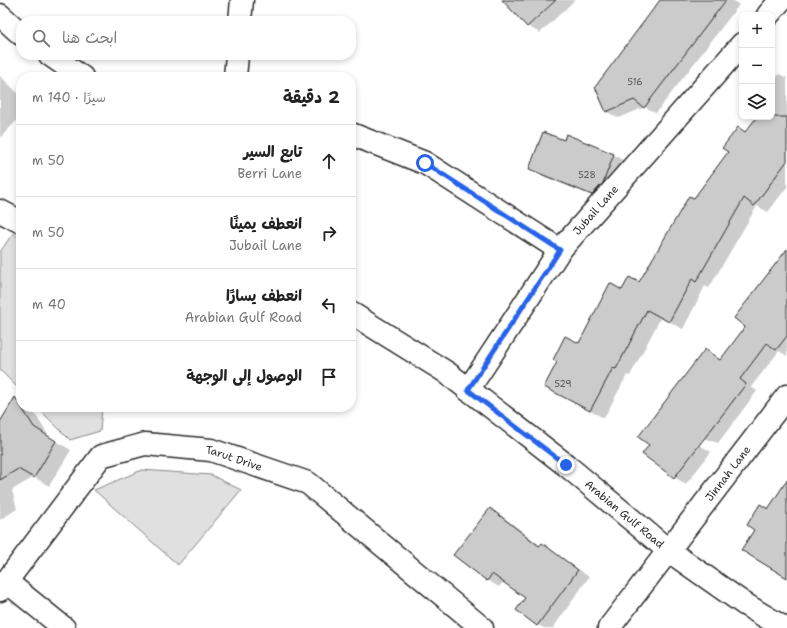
<!DOCTYPE html>
<html lang="ar">
<meta charset="utf-8">
<style>
body{margin:0;font-family:"Shantell Sans","Playpen Sans Arabic",sans-serif;background:#f2f2f2;color:#222;direction:rtl}
.controls{position:absolute;right:12px;top:12px;display:grid;overflow:hidden;border-radius:8px;box-shadow:0 2px 6px #0003}
.controls button{width:36px;height:36px;display:grid;place-items:center;padding:0;border:0;border-bottom:1px solid #e0e0e0;background:#fff;color:#222;font:20px sans-serif}
.stop{position:absolute;width:12px;height:12px;margin:-9px;border:3px solid #2563eb;border-radius:50%;background:#fff}
.stop.end{background:#2563eb;border-color:#fff;box-shadow:0 1px 4px #0008}
.list{margin:0;padding:0;list-style:none}
h2{display:flex;justify-content:space-between;align-items:center;height:52px;margin:0;padding:0 16px;font-size:17px}
h2 small{font-size:13px;font-weight:400;color:#767676}
.list li{display:grid;grid-template-columns:26px 1fr auto;gap:12px;align-items:center;box-sizing:border-box;height:72px;padding:0 16px;border-top:1px solid #e0e0e0}
.list b{display:block;font-size:15px;white-space:nowrap}
.list p{margin:0;font-size:13px;white-space:nowrap;color:#767676}
.list em{font-size:13px;font-style:normal;color:#767676}
.icon{flex:none;width:22px;height:22px;fill:none;stroke:currentColor;stroke-width:2;stroke-linecap:round;stroke-linejoin:round}
.map{position:relative;flex:none;width:787px;height:628px;overflow:hidden;direction:ltr}
.search{position:absolute;background:#fff;box-shadow:0 2px 6px #0003;left:16px;top:16px;width:340px;height:44px;display:flex;align-items:center;gap:10px;box-sizing:border-box;padding:0 14px;border-radius:16px;color:#767676;font-size:15px}
.panel{position:absolute;background:#fff;box-shadow:0 2px 6px #0003;left:16px;top:72px;width:340px;height:340px;border-radius:16px;direction:rtl}
.map>svg:first-child{display:block}
</style>
<div class="map">
<svg width="787" height="628" viewBox="0 0 787 628">
<rect width="100%" height="100%" fill="#fff"/>
<filter id="ink" filterUnits="userSpaceOnUse"><feTurbulence type="fractalNoise" baseFrequency=".025" numOctaves="2"/><feDisplacementMap in="SourceGraphic" scale="8" xChannelSelector="R" yChannelSelector="G"/><feConvolveMatrix kernelMatrix="1 2 1 2 8 2 1 2 1" color-interpolation-filters="sRGB"/></filter>
<g filter="url(#ink)">
<g fill="#e0e0e0" stroke="#868686">
<polygon points="13,233 21,240 21,391 0,370 0,252"/>
<polygon points="37,407 102,407 100,431 70,440"/>
<polygon points="142,470 211,475 241,490 178,565 94,490"/>
</g>
<g fill="#0003">
<polygon points="504,0 575,0 540,33 527,26"/>
<polygon points="661,0 733,0 739,5 656,113 645,107 619,118 607,112 596,87"/>
<polygon points="779,74 787,78 787,187 768,212 757,206 709,288 705,286 683,329 661,317 630,376 627,375 604,418 559,395 579,344 623,291 639,284 694,200 758,117 772,117 772,83"/>
<polygon points="0,76 21,96 21,116 0,138"/>
<polygon points="566,136 614,155 626,162 605,201 542,176 530,169 564,142"/>
<polygon points="787,251 787,356 779,351 751,387 757,391 718,443 697,436 695,442 711,452 686,484 674,477 650,445 705,350 721,360 747,327"/>
<polygon points="16,398 21,401 21,407 31,407 49,437 71,450 49,486 34,477 12,490 17,509 0,520 0,424"/>
<polygon points="490,509 502,516 541,546 542,545 554,552 589,577 553,628 544,628 538,625 527,598 504,581 499,587 487,580"/>
</g>
<g fill="#cbcbcb" stroke="#2b2b2b">
<polygon points="502,0 556,0 527,27"/>
<polygon points="660,0 726,0 644,108 634,100 606,112 595,87"/>
<polygon points="757,117 787,117 787,161 754,206 744,198 696,282 692,279 669,322 647,310 616,369 613,368 590,411 544,387 557,362 553,360 565,336 579,343 610,283 622,290 629,277 639,282 689,196 694,198 728,152 722,148 738,127 745,132"/>
<polygon points="543,132 564,140 566,134 614,154 603,183 592,195 529,169"/>
<polygon points="787,249 787,336 776,350 767,343 740,379 746,384 674,478 642,454 649,445 638,437 705,349 720,360 745,327 734,318"/>
<polygon points="15,397 34,427 56,441 34,478 18,469 0,480 0,422"/>
<polygon points="787,480 787,578 741,550 754,530 747,525 760,504 768,509"/>
<polygon points="490,508 539,546 542,543 578,570 537,626 516,610 525,598 492,574 487,581 453,555"/>
</g>
<g fill="none" stroke-linecap="round" stroke-linejoin="round">
<defs>
<g id="street">
<polyline points="0,15 21,34"/>
<polyline points="768,15 781,0"/>
<polyline points="240,21 242,0"/>
<polyline points="50,55 82,77"/>
<polyline points="235,77 237,55"/>
<polyline points="351,134 425,163 560,250"/>
<path id="s1" d="M468 390 560 250 742 44"/>
<polyline points="7,582 64,628"/>
<path id="s2" d="M0 590 101 456 145 444 211 450 308 483 482 628"/>
<path id="s3" d="M609 628 787 396"/>
</g>
<g id="secondary">
<polyline points="0,211 21,222"/>
<path id="s4" d="M351 313 446 372 566 465 669 551 743 603 784 628"/>
</g>
</defs>
<use href="#street" stroke="#2b2b2b" stroke-width="25"/>
<use href="#secondary" stroke="#2b2b2b" stroke-width="25"/>
<use href="#street" stroke="#fff" stroke-width="22"/>
<use href="#secondary" stroke="#fff" stroke-width="22"/>
</g>
</g>
<g fill="none" stroke-linecap="round" stroke-linejoin="round" filter="url(#ink)">
<polyline stroke="#2563eb" stroke-width="5" points="425,163 560,250 468,390 566,465"/>
</g>
<g text-anchor="middle" dominant-baseline="central" stroke-width="4" stroke-linejoin="round" paint-order="stroke">
<g font-size="9" fill="#535353">
<text x="635" y="82">516</text>
<text x="587" y="175">528</text>
<text x="563" y="384">529</text>
</g>
<g font-size="11" fill="#2b2b2b" stroke="#fff">
<text stroke="none"><textPath href="#s1" startOffset="221">Jubail Lane</textPath></text>
<text stroke="none"><textPath href="#s2" startOffset="304">Tarut Drive</textPath></text>
<text stroke="none"><textPath href="#s3" startOffset="195">Jinnah Lane</textPath></text>
<text stroke="none"><textPath href="#s4" startOffset="340">Arabian Gulf Road</textPath></text>
</g>
</g>
</svg>
<div class="controls">
<button>+</button>
<button>−</button>
<button><svg class="icon" aria-label="layers" viewBox="0 0 24 24"><path d="M12 4l9 5-9 5-9-5zM3 14l9 5 9-5"/></svg></button>
</div>
<div class="stop" style="left:425px;top:163px"></div>
<div class="stop end" style="left:566px;top:465px"></div>
<div class="search"><svg class="icon" aria-label="search" viewBox="0 0 24 24"><circle cx="10" cy="10" r="6"/><path d="M15 15l6 6"/></svg>ابحث هنا</div>
<section class="panel">
<h2>2 دقيقة<small>سيرًا · 140 m</small></h2>
<ul class="list">
<li><svg class="icon" aria-label="ahead" viewBox="0 0 24 24"><path d="M12 20V5M6 11l6-6 6 6"/></svg><div><b>تابع السير</b><p>Berri Lane</p></div><em>50 m</em></li>
<li><svg class="icon" aria-label="right" viewBox="0 0 24 24"><path d="M7 20v-9h11M14 6l5 5-5 5"/></svg><div><b>انعطف يمينًا</b><p>Jubail Lane</p></div><em>50 m</em></li>
<li><svg class="icon" aria-label="left" viewBox="0 0 24 24"><path d="M17 20v-9H6M10 6l-5 5 5 5"/></svg><div><b>انعطف يسارًا</b><p>Arabian Gulf Road</p></div><em>40 m</em></li>
<li><svg class="icon" aria-label="arrive" viewBox="0 0 24 24"><path d="M6 21V4h12l-3 4 3 4H6"/></svg><div><b>الوصول إلى الوجهة</b></div></li>
</ul>
</section>
</div>
